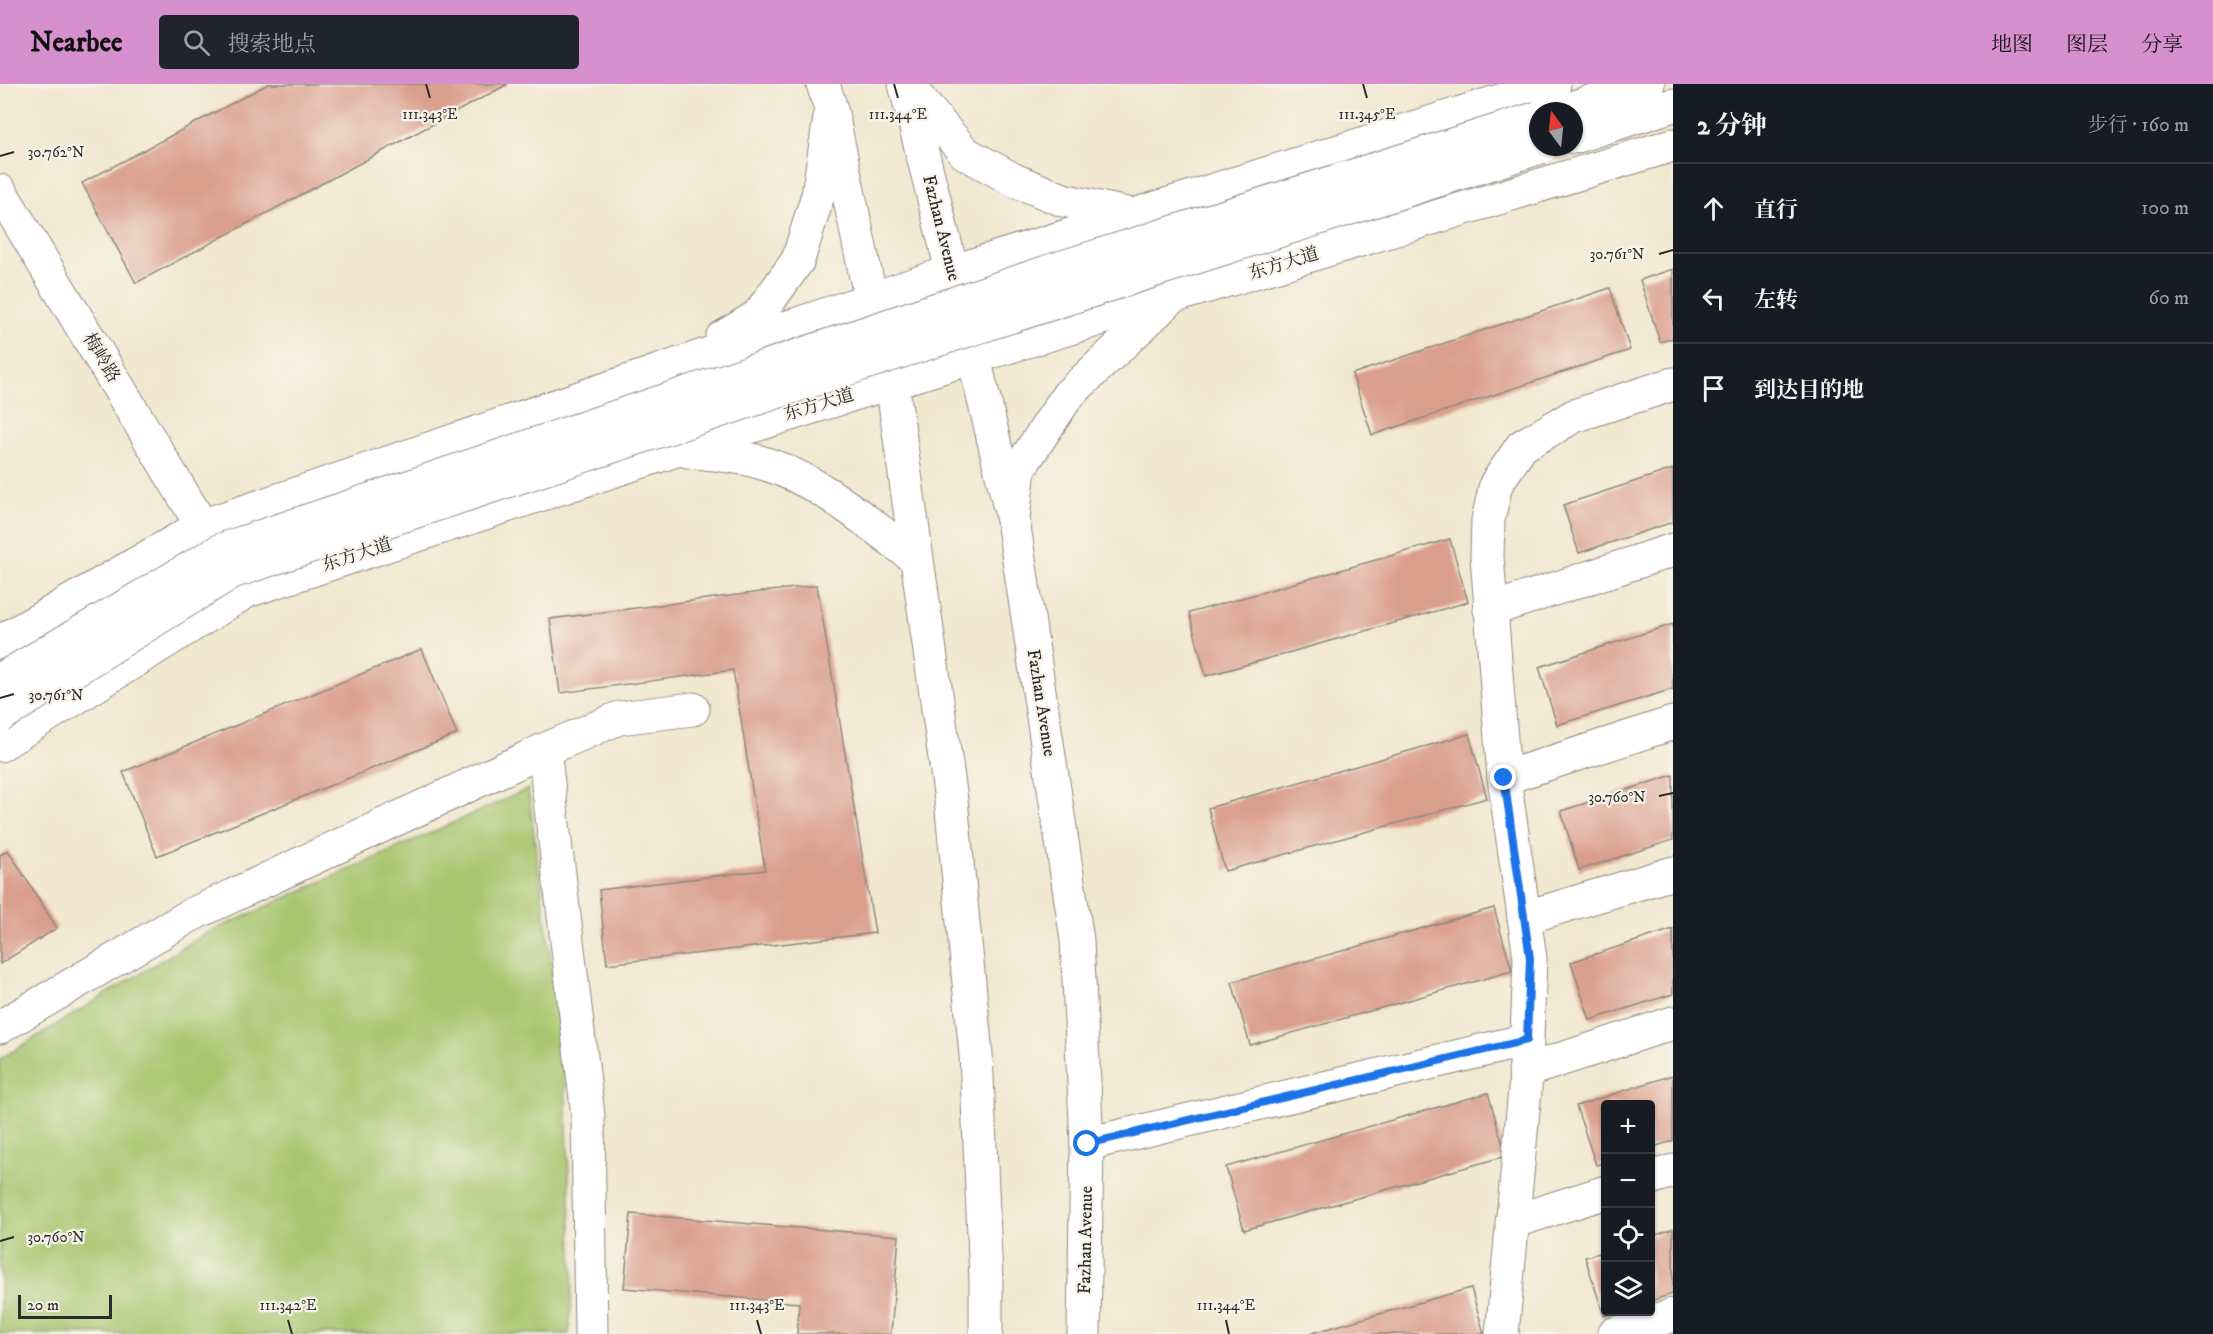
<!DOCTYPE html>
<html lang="zh">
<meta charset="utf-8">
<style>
body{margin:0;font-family:"IM FELL DW Pica","Noto Serif SC",serif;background:#20242c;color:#f1f3f6}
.controls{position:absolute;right:18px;bottom:18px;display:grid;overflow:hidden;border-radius:6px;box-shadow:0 2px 4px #0004}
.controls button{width:54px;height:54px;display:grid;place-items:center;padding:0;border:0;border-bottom:2px solid #363941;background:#171b24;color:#f1f3f6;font:30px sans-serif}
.compass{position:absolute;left:1529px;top:18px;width:54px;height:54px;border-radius:50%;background:#171b24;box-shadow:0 2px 4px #0004;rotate:345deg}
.scale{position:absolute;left:18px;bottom:15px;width:94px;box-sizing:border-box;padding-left:6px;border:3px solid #2b2b2b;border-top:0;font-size:16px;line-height:21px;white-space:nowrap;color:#2b2b2b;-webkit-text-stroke:4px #f7f3e8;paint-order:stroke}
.stop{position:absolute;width:18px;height:18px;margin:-14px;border:4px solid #1a73e8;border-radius:50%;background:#fff}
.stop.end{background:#1a73e8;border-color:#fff;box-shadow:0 2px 6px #0008}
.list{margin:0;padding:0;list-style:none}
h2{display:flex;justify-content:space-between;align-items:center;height:78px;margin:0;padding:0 24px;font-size:26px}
h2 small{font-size:20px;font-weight:400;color:#9ea1a6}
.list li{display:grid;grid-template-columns:39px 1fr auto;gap:18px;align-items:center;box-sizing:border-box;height:90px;padding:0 24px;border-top:2px solid #363941}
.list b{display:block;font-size:22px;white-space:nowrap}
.list em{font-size:20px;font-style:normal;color:#9ea1a6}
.icon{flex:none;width:33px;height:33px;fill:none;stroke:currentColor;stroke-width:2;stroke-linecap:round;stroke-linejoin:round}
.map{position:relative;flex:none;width:1673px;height:1250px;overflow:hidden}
header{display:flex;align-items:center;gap:36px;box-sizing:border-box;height:84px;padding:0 30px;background:#d690ce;color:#111}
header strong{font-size:28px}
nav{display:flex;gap:33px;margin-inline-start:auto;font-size:21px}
.search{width:420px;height:54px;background:#20242c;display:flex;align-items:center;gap:15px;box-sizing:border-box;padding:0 21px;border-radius:6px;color:#9ea1a6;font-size:22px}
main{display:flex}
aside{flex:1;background:#171b24}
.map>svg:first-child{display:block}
</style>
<header>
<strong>Nearbee</strong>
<div class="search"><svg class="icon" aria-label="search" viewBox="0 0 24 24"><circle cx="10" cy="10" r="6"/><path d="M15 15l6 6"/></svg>搜索地点</div>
<nav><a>地图</a><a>图层</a><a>分享</a></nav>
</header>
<main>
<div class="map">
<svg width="1673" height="1250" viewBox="0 0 1673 1250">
<rect width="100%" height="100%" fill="#f7f3e8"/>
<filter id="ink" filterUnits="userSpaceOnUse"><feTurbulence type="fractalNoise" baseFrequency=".0167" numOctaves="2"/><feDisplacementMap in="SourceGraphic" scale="12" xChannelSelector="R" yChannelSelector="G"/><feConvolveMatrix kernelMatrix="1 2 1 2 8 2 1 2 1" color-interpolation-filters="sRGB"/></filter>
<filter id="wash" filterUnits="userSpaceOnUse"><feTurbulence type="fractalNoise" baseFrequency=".008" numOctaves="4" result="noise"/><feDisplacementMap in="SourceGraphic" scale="24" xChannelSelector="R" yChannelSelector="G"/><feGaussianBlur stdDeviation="1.35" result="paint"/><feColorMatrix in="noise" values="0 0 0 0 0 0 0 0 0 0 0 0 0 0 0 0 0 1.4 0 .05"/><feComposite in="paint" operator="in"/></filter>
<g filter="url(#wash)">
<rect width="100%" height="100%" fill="#f2e7cf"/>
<polygon fill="#a7c66e" stroke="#69784c" stroke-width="1.5" points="528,705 564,973 573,1188 569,1250 0,1250 0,975 205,850"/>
<g id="blocks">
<g fill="#da9e8c">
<polygon points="268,0 508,0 136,199 82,99"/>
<polygon points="1673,185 1673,254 1660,258 1640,196"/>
<polygon points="1610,204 1630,266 1372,351 1352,290"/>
<polygon points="1673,385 1673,438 1579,469 1563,421"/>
<polygon points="1450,455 1468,518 1206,592 1189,529"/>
<polygon points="817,501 875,849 607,880 599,806 765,786 733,586 560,609 550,535"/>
<polygon points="1673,540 1673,605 1557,641 1539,583"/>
<polygon points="422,565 457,650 157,772 123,688"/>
<polygon points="1469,650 1487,714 1225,787 1208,724"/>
<polygon points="1673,691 1673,756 1579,786 1561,727"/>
<polygon points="8,766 57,844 0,880 0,771"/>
<polygon points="1494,824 1512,887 1250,961 1232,898"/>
<polygon points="1673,845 1673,910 1590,936 1571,878"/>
<polygon points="1673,991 1673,1057 1650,1064 1650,1020 1606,1020 1606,1078 1596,1081 1576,1022"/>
<polygon points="1488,1009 1506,1072 1244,1146 1226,1083"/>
<polygon points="631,1130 899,1152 891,1250 797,1250 799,1219 624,1204"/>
<polygon points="1673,1145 1673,1210 1650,1217 1650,1153"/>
<polygon points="1606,1167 1606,1228 1616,1228 1604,1232 1585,1173"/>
<polygon points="1471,1204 1484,1250 1312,1250 1312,1249"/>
</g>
</g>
</g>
<g filter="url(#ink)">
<use href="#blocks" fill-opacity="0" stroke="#8e897d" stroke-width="1.5"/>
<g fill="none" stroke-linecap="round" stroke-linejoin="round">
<defs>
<g id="minor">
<polyline points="0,107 202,442"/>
<polyline points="1490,526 1673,466"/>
<polyline points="544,666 619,634 693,625"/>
<polyline points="1504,694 1673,639"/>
<polyline points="1524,834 1673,789"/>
<polyline points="0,943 191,831 544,666 588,1031 591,1250"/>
<polyline points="1525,987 1673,939"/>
<polyline points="1087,1060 1527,956"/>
<polyline points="1650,1094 1673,1087"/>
<polyline points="1512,1138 1606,1108"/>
<polyline points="1502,1250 1525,1006 1530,874 1504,694 1487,472 1488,436 1496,400 1522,362 1574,332 1673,300"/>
<polyline points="1614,1250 1673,1231"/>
</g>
<g id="major">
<polyline points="906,0 965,69 1014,96 1063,116 1132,131"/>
<polyline points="1561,27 1648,0"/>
<polyline points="1574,53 1673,21"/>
<polyline points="722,254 758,232 798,176 818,111 831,27"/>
<path d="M687 367C709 370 734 371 756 377 818 394 866 437 916 475"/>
<polyline points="1013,434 1019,385 1068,311 1166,219"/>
<polyline points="0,558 202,442 951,188 1554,0"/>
<polyline points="0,661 247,507 676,366 892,298 1673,61"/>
</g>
<g id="highway">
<polyline points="823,0 831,25 871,216 892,298 951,716 976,970 986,1196 986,1250"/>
<polyline points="905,0 974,274 1013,436 1077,856 1087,1060 1084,1250"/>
</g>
</defs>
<use href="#minor" stroke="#8e897d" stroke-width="35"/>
<use href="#major" stroke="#8e897d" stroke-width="35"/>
<use href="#highway" stroke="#8e897d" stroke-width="35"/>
<use href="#minor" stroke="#fff" stroke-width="33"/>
<use href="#major" stroke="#fff" stroke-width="33"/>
<use href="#highway" stroke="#fff" stroke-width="33"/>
<defs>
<g id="major-bridge">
<polyline points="0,596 221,466 1053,186 1538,34"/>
<polyline points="0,632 232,488 837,288 1541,63"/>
</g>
</defs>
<use href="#major-bridge" stroke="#8e897d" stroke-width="35" stroke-linecap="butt"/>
<use href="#major-bridge" stroke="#fff" stroke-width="33"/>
</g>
</g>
<g fill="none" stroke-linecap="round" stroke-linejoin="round" filter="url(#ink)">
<polyline stroke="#1a73e8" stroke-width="8" points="1087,1060 1527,956 1530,874 1504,694"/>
</g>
<path fill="none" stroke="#2b2b2b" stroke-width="2" d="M426 0 430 14M894 0 898 14M1363 0 1367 14M0 72 14 68M1659 170 1673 166M0 614 14 610M1659 712 1673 709M0 1157 14 1153M288 1236 292 1250M757 1236 761 1250M1226 1236 1229 1250"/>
<g text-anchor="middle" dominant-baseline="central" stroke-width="4.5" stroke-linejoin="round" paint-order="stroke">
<g font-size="18" fill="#2b2b2b" stroke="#f7f3e8">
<text transform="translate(941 144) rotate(76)">Fazhan Avenue</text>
<text transform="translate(1284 180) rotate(-17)">东方大道</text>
<text transform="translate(101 274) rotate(59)">梅岭路</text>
<text transform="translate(819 321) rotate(-17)">东方大道</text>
<text transform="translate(357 471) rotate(-18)">东方大道</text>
<text transform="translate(1041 619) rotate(81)">Fazhan Avenue</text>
<text transform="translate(1086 1156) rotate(-89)">Fazhan Avenue</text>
</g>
</g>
<g font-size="15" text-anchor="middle" fill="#2b2b2b" stroke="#f7f3e8" stroke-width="4.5" stroke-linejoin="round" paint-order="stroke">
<text x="430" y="35">111.343°E</text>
<text x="898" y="35">111.344°E</text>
<text x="1367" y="35">111.345°E</text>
<text x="56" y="73">30.762°N</text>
<text x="1617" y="175">30.761°N</text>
<text x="56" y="616">30.761°N</text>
<text x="1617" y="718">30.760°N</text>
<text x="56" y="1158">30.760°N</text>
<text x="288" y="1226">111.342°E</text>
<text x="757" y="1226">111.343°E</text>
<text x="1226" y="1226">111.344°E</text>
</g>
</svg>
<div class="controls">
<button>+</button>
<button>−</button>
<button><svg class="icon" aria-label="locate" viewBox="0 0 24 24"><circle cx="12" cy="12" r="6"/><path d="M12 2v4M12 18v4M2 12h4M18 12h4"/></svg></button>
<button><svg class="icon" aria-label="layers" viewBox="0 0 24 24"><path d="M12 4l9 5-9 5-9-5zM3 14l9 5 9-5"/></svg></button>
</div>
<svg class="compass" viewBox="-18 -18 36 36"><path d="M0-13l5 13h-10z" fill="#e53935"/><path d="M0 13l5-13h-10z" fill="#9ea1a6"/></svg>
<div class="scale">20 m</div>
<div class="stop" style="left:1087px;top:1060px"></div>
<div class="stop end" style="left:1504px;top:694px"></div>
</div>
<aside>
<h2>2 分钟<small>步行 · 160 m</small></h2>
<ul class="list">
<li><svg class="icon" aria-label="ahead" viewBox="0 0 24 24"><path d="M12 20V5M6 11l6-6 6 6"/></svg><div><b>直行</b></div><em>100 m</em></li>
<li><svg class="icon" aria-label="left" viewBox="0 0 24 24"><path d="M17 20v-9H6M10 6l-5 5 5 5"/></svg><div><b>左转</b></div><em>60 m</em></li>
<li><svg class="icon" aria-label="arrive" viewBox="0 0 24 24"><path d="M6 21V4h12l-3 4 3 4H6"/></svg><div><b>到达目的地</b></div></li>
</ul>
</aside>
</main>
